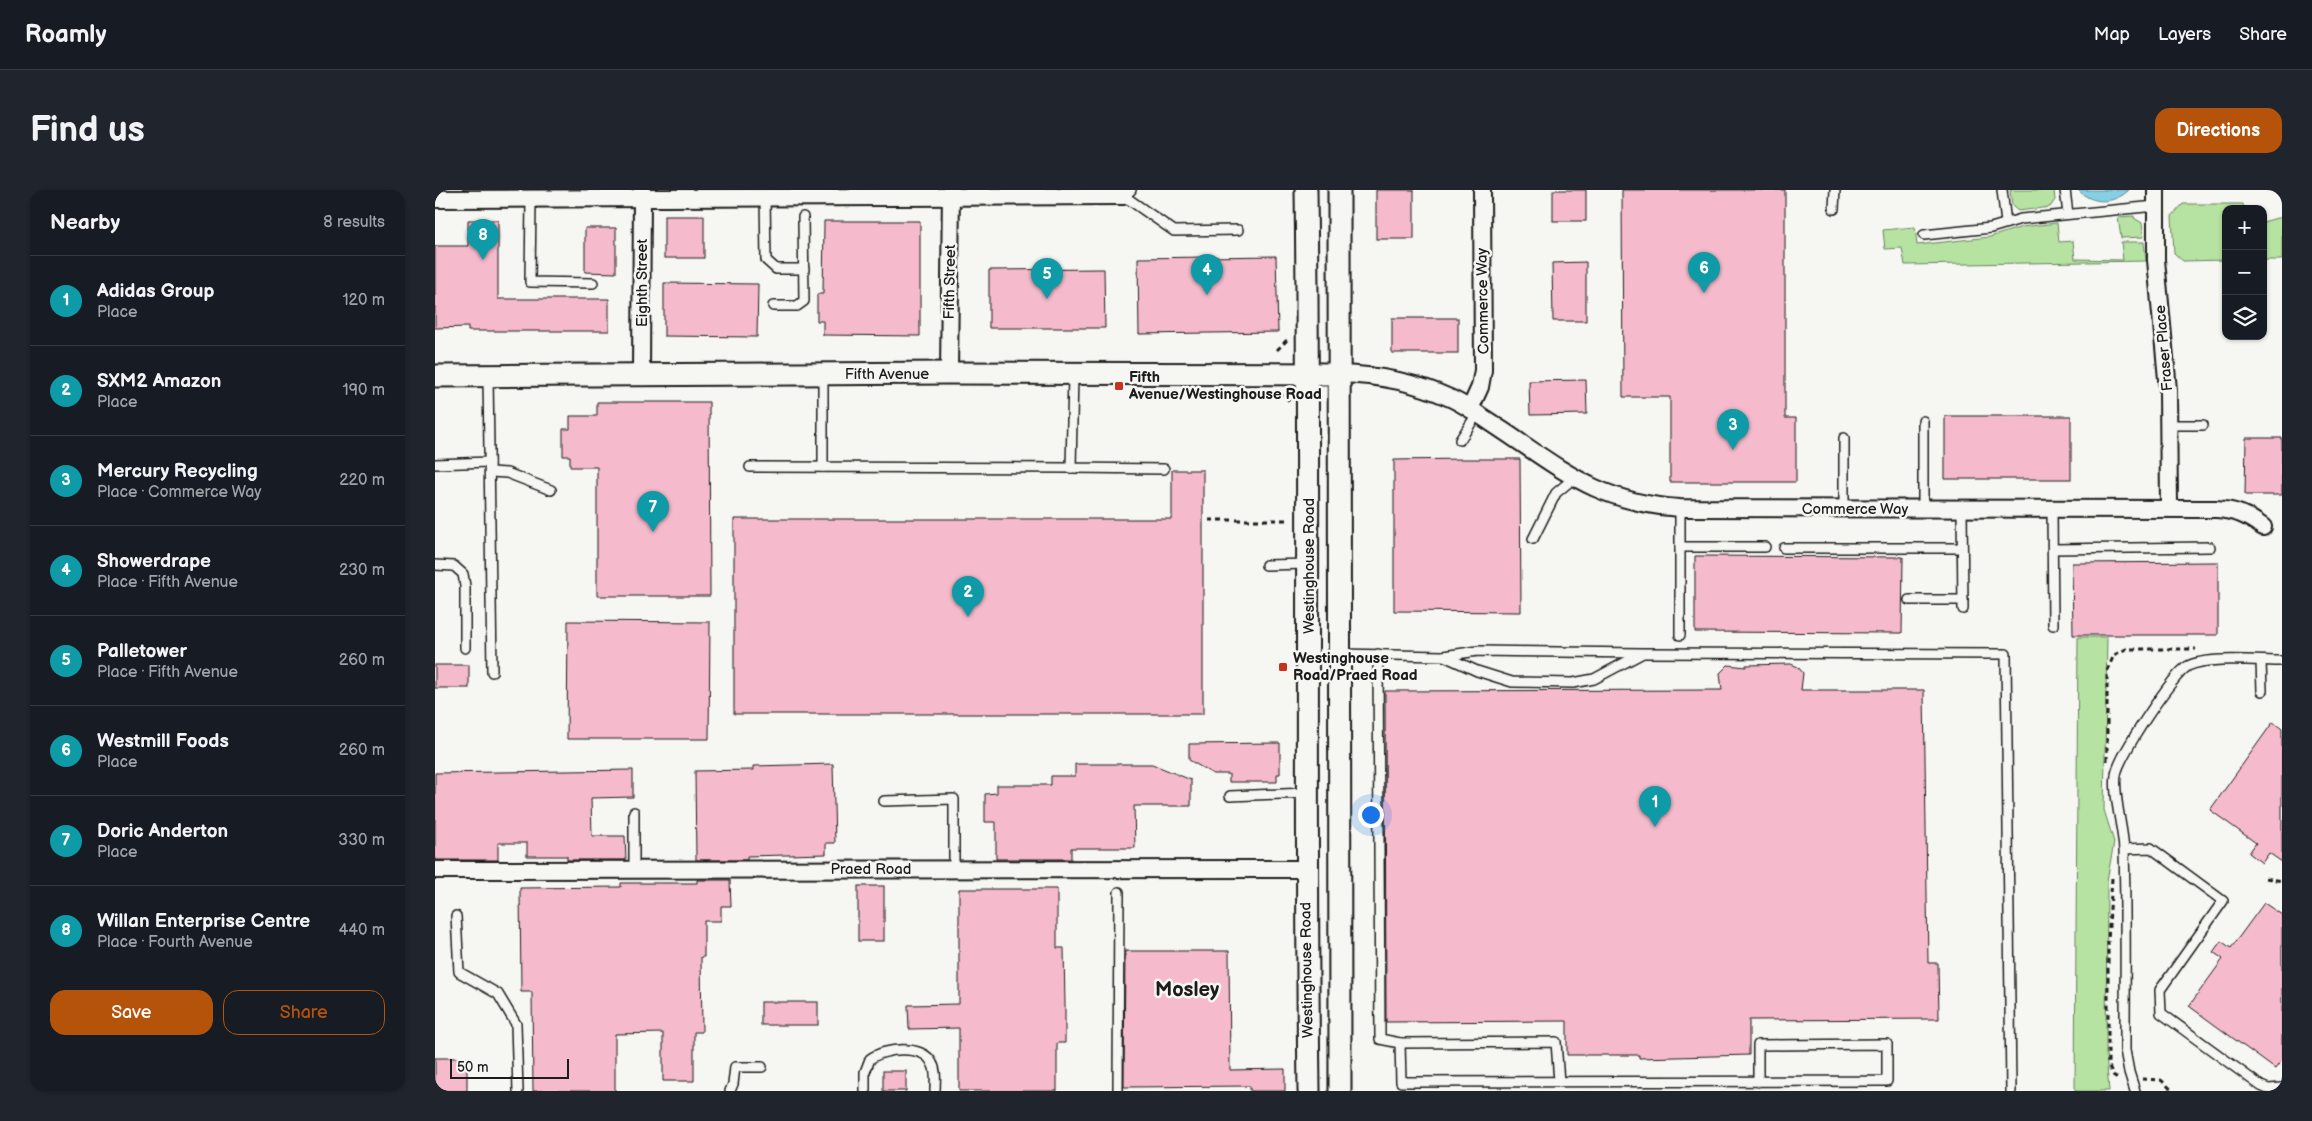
<!DOCTYPE html>
<meta charset="utf-8">
<style>
body{margin:0;font-family:"Balsamiq Sans",sans-serif;background:#20242c;color:#f1f3f6}
.controls{position:absolute;right:15px;top:15px;display:grid;overflow:hidden;border-radius:10px;box-shadow:0 1px 4px #0004}
.controls button{width:45px;height:45px;display:grid;place-items:center;padding:0;border:0;border-bottom:1px solid #363941;background:#171b24;color:#f1f3f6;font:25px sans-serif}
.scale{position:absolute;left:15px;bottom:12px;width:119px;box-sizing:border-box;padding-left:5px;border:2px solid #1c1c1c;border-top:0;font-size:14px;line-height:18px;white-space:nowrap;color:#1c1c1c;-webkit-text-stroke:4px #f6f6f2;paint-order:stroke}
.you{position:absolute;left:935px;top:624px;width:18px;height:18px;margin:-12px;border:4px solid #fff;border-radius:50%;background:#1a73e8;box-shadow:0 0 0 8px #1a73e833}
.badge{display:grid;place-items:center;width:32px;height:32px;border-radius:50%;background:#b45309;color:#fff;font-size:16px;font-weight:700}
.pin{position:absolute;translate:-50% -41px;filter:drop-shadow(0 1px 2px #0008)}
.pin::after{content:'';position:absolute;top:26px;width:18px;height:15px;background:inherit;clip-path:polygon(0 0,100% 0,50% 100%)}
.list{margin:0;padding:0;list-style:none}
h2{display:flex;justify-content:space-between;align-items:center;height:65px;margin:0;padding:0 20px;font-size:21px}
h2 small{font-size:16px;font-weight:400;color:#9ea1a6}
.list li{display:grid;grid-template-columns:32px 1fr auto;gap:15px;align-items:center;box-sizing:border-box;height:90px;padding:0 20px;border-top:1px solid #363941}
.list b{display:block;font-size:19px;white-space:nowrap}
.list p{margin:0;font-size:16px;white-space:nowrap;color:#9ea1a6}
.list em{font-size:16px;font-style:normal;color:#9ea1a6}
.actions{display:flex;gap:10px;padding:15px 20px}
.actions a{flex:1;padding:11px 0;border:1px solid #b45309;border-radius:15px;text-align:center;font-size:18px;color:#b45309}
.actions .main{background:#b45309;color:#fff}
.icon{flex:none;width:28px;height:28px;fill:none;stroke:currentColor;stroke-width:2;stroke-linecap:round;stroke-linejoin:round}
.map{position:relative;flex:none;width:1847px;height:901px;overflow:hidden;border-radius:15px}
header{display:flex;align-items:center;gap:30px;box-sizing:border-box;height:70px;padding:0 25px;background:#171b24;border-bottom:1px solid #363941}
header strong{font-size:24px}
nav{display:flex;gap:28px;margin-inline-start:auto;font-size:18px}
.intro{display:flex;align-items:center;justify-content:space-between;box-sizing:border-box;height:120px;padding:0 30px}
h1{margin:0;font-size:35px}
.button{padding:12px 22px;border-radius:15px;background:#b45309;color:#fff;font-size:18px;font-weight:700}
main{display:flex;gap:30px;padding:0 30px}
aside{flex:1;background:#171b24;border-radius:15px;box-shadow:0 1px 4px #0004}
.map>svg:first-child{display:block}
</style>
<header>
<strong>Roamly</strong>
<nav><a>Map</a><a>Layers</a><a>Share</a></nav>
</header>
<div class="intro"><h1>Find us</h1><a class="button">Directions</a></div>
<main>
<aside>
<h2>Nearby<small>8 results</small></h2>
<ul class="list">
<li><span class="badge" style="background:#0f9aa8">1</span><div><b>Adidas Group</b><p>Place</p></div><em>120 m</em></li>
<li><span class="badge" style="background:#0f9aa8">2</span><div><b>SXM2 Amazon</b><p>Place</p></div><em>190 m</em></li>
<li><span class="badge" style="background:#0f9aa8">3</span><div><b>Mercury Recycling</b><p>Place · Commerce Way</p></div><em>220 m</em></li>
<li><span class="badge" style="background:#0f9aa8">4</span><div><b>Showerdrape</b><p>Place · Fifth Avenue</p></div><em>230 m</em></li>
<li><span class="badge" style="background:#0f9aa8">5</span><div><b>Palletower</b><p>Place · Fifth Avenue</p></div><em>260 m</em></li>
<li><span class="badge" style="background:#0f9aa8">6</span><div><b>Westmill Foods</b><p>Place</p></div><em>260 m</em></li>
<li><span class="badge" style="background:#0f9aa8">7</span><div><b>Doric Anderton</b><p>Place</p></div><em>330 m</em></li>
<li><span class="badge" style="background:#0f9aa8">8</span><div><b>Willan Enterprise Centre</b><p>Place · Fourth Avenue</p></div><em>440 m</em></li>
</ul>
<div class="actions"><a class="main">Save</a><a>Share</a></div>
</aside>
<div class="map">
<svg width="1847" height="901" viewBox="0 0 1847 901">
<rect width="100%" height="100%" fill="#f6f6f2"/>
<filter id="ink" filterUnits="userSpaceOnUse"><feTurbulence type="fractalNoise" baseFrequency=".02" numOctaves="2"/><feDisplacementMap in="SourceGraphic" scale="10" xChannelSelector="R" yChannelSelector="G"/><feConvolveMatrix kernelMatrix="1 2 1 2 8 2 1 2 1" color-interpolation-filters="sRGB"/></filter>
<g filter="url(#ink)">
<g fill="#b6e3a2" stroke="#69805f">
<polygon points="1575,0 1619,0 1620,10 1615,17 1583,21 1577,16"/>
<polygon points="1748,14 1808,14 1809,19 1791,19 1791,70 1748,71 1739,63 1737,26"/>
<polygon points="1699,26 1699,28 1707,33 1709,47 1686,48 1683,27"/>
<polygon points="1842,28 1847,28 1847,70 1828,70 1828,32"/>
<polygon points="1622,33 1624,52 1638,51 1640,69 1688,70 1686,52 1709,52 1711,71 1470,75 1467,58 1450,59 1448,40 1480,37 1482,55 1555,47 1587,37"/>
<polygon points="1643,447 1672,447 1669,620 1679,652 1672,691 1671,864 1674,901 1640,901"/>
</g>
<path fill="#86d0e6" stroke="#5c8895" d="M1643 0H1694C1679 14 1658 15 1643 0Z"/>
<g fill="#f5bbcc" stroke="#1c1c1c">
<rect x="941" y="0" width="38" height="49"/>
<rect x="1118" y="0" width="33" height="31"/>
<polygon points="1187,0 1350,0 1350,228 1361,228 1361,292 1235,292 1235,207 1188,207"/>
<rect x="229" y="26" width="40" height="42"/>
<polygon points="33,30 63,30 63,109 174,109 174,141 33,141 33,137 0,138 0,56 33,56"/>
<polygon points="389,31 485,31 485,146 388,145 388,131 382,131 382,104 388,104"/>
<polygon points="150,38 181,38 181,83 150,82"/>
<polygon points="841,66 843,142 704,144 703,68"/>
<polygon points="1151,72 1151,131 1118,131 1117,73"/>
<polygon points="669,79 670,138 554,138 554,80"/>
<polygon points="229,93 323,94 322,147 229,146"/>
<rect x="957" y="128" width="66" height="35"/>
<polygon points="1151,190 1152,224 1095,225 1094,191"/>
<polygon points="162,212 274,212 275,406 162,406 162,277 135,277 135,266 128,266 128,239 135,239 135,226 162,226"/>
<rect x="1510" y="226" width="126" height="63"/>
<polygon points="1811,248 1847,248 1847,305 1810,305"/>
<polygon points="1030,269 1085,269 1086,422 959,421 959,270"/>
<polygon points="737,280 768,280 768,524 299,524 299,329 737,329"/>
<polygon points="1260,366 1468,367 1467,443 1260,442"/>
<polygon points="1783,372 1783,445 1638,445 1637,373"/>
<polygon points="133,431 275,432 274,549 132,549"/>
<polygon points="1356,474 1363,477 1368,483 1366,500 1489,500 1493,773 1503,773 1504,829 1314,830 1314,865 1204,868 1204,865 1132,865 1132,831 951,832 950,501 1287,500 1285,483 1293,475 1311,477 1311,475"/>
<rect x="0" y="475" width="34" height="23"/>
<polygon points="1838,532 1847,539 1847,672 1834,663 1827,673 1814,663 1821,653 1775,620"/>
<polygon points="845,553 845,584 842,584 842,592 794,592 794,584 778,584 754,570 754,554"/>
<polygon points="398,574 400,653 391,653 391,664 312,666 312,670 261,670 260,581 318,580 318,576"/>
<polygon points="640,574 717,574 756,590 756,616 699,616 700,658 636,658 636,669 561,669 561,632 550,632 550,604 562,603 562,595 616,595 616,586 640,586"/>
<polygon points="198,580 198,607 156,608 157,646 190,646 191,670 132,670 132,666 92,666 92,653 63,653 63,670 0,670 0,583"/>
<polygon points="262,690 295,690 296,716 286,716 286,731 269,731 269,767 266,767 267,842 259,842 259,891 228,891 228,843 180,844 180,901 98,901 97,802 86,802 85,698 186,697 186,693 262,693"/>
<rect x="423" y="696" width="26" height="55"/>
<polygon points="524,699 622,699 622,758 629,758 630,817 630,853 622,853 622,901 524,901 524,838 474,839 473,815 524,814"/>
<polygon points="1829,713 1847,725 1847,870 1840,879 1754,816 1788,769 1778,762 1786,751 1796,758"/>
<polygon points="690,761 794,761 795,880 850,879 850,901 815,901 815,896 689,897"/>
<rect x="326" y="812" width="57" height="23"/>
<rect x="0" y="868" width="32" height="33"/>
<rect x="448" y="881" width="23" height="20"/>
</g>
<g fill="none" stroke-linecap="round" stroke-linejoin="round">
<defs>
<g id="service">
<polyline points="696,0 689,6 739,41 803,40"/>
<polyline points="1567,0 1571,33"/>
<polyline points="1630,0 1633,24"/>
<polyline points="330,8 331,70 341,79 369,79"/>
<polyline points="96,9 95,92 158,93"/>
<polyline points="1399,19 1400,0"/>
<polyline points="1489,45 1556,38 1586,29 1721,16"/>
<polyline points="338,116 362,116 369,111 368,27"/>
<polyline points="388,184 388,277"/>
<polyline points="638,185 636,278 729,279"/>
<polyline points="53,186 57,482"/>
<polyline points="1733,235 1768,235"/>
<polyline points="1409,248 1409,319"/>
<polyline points="1025,250 1042,224"/>
<polyline points="0,274 54,272"/>
<polyline points="315,277 636,278"/>
<polyline points="55,282 72,283 116,300"/>
<polyline points="1527,318 1528,419"/>
<polyline points="1617,318 1618,435"/>
<polyline points="1488,319 1488,231"/>
<polyline points="1098,349 1121,303 1139,288"/>
<polyline points="1245,357 1330,357"/>
<polyline points="1349,358 1527,358"/>
<polyline points="1618,359 1775,357"/>
<polyline points="0,375 19,376 28,384 30,396 30,458"/>
<polyline points="831,375 874,374"/>
<polyline points="1474,410 1528,410"/>
<polyline points="1245,445 1245,318"/>
<polyline points="905,464 1008,466 1043,461 1207,463 1571,464 1576,901"/>
<path d="M943 464 945 849 965 853 966 892C1128 892 1290 892 1452 891V854L1323 855V892"/>
<polyline points="1009,466 1042,481 1077,492 1138,493 1159,489 1206,464"/>
<polyline points="1826,471 1827,501"/>
<polyline points="795,606 871,603"/>
<polyline points="449,611 519,609 519,679"/>
<polyline points="199,622 199,679"/>
<polyline points="1689,659 1716,658 1788,711 1725,800 1726,823 1826,896 1833,899 1847,898"/>
<polyline points="21,726 24,782 63,804 81,834 83,901"/>
<polyline points="965,853 1121,852 1124,892"/>
<polyline points="295,901 298,894 300,877 327,877"/>
<path d="M430 901V882L435 869C449 858 488 854 497 873 502 881 500 892 500 901"/>
<polyline points="683,901 684,702"/>
<path d="M1700 901 1694 882 1690 860C1690 793 1691 727 1689 660 1688 637 1678 606 1681 585 1683 567 1738 484 1753 476 1773 466 1824 471 1847 471"/>
</g>
<g id="minor">
<polyline points="1721,0 1721,70 1733,200 1734,317"/>
<polyline points="0,9 689,6"/>
<polyline points="514,183 516,0"/>
<path d="M904 184C942 185 980 192 1015 208 1033 216 1050 229 1067 240 1130 282 1165 313 1245 318L1781 319C1800 320 1812 325 1828 337"/>
<polyline points="206,185 207,0"/>
<polyline points="1035,219 1045,197 1048,180 1047,0"/>
<polyline points="0,680 871,679"/>
</g>
<g id="tertiary">
<path d="M871 0C875 300 870 601 874 901"/>
<polyline points="904,0 905,901"/>
<polyline points="0,186 514,183 904,184"/>
</g>
</defs>
<use href="#service" stroke="#1c1c1c" stroke-width="12"/>
<use href="#minor" stroke="#1c1c1c" stroke-width="20"/>
<use href="#tertiary" stroke="#1c1c1c" stroke-width="25"/>
<g stroke="#1c1c1c" stroke-width="3" stroke-dasharray="5 4" stroke-linecap="butt">
<polyline points="842,160 854,148"/>
<polyline points="843,202 851,207 855,212"/>
<polyline points="774,330 855,330"/>
<polyline points="1672,571 1672,481 1679,465 1691,459 1761,459"/>
<polyline points="1677,688 1673,751 1673,874 1678,885 1684,889"/>
<polyline points="1831,688 1847,691"/>
<polyline points="1707,889 1726,890 1738,901"/>
</g>
<use href="#service" stroke="#f6f6f2" stroke-width="9"/>
<use href="#minor" stroke="#f6f6f2" stroke-width="16"/>
<use href="#tertiary" stroke="#f6f6f2" stroke-width="21"/>
</g>
</g>
<g fill="#c8321e" stroke="#f6f6f2" stroke-width="2">
<rect x="679" y="191" width="10" height="10" rx="2.5"/>
<rect x="843" y="472" width="10" height="10" rx="2.5"/>
</g>
<g text-anchor="middle" dominant-baseline="central" stroke-width="5" stroke-linejoin="round" paint-order="stroke">
<g font-size="15" fill="#1c1c1c" stroke="#f6f6f2">
<text transform="translate(515 92) rotate(-89)">Fifth Street</text>
<text transform="translate(207 93) rotate(-90)">Eighth Street</text>
<text transform="translate(1048 111) rotate(-91)">Commerce Way</text>
<text transform="translate(1729 158) rotate(-95)">Fraser Place</text>
<text x="452" y="184">Fifth Avenue</text>
<text x="1420" y="319">Commerce Way</text>
<text transform="translate(874 376) rotate(-90)">Westinghouse Road</text>
<text x="436" y="679">Praed Road</text>
<text transform="translate(872 780) rotate(-91)">Westinghouse Road</text>
</g>
<g font-size="15" font-weight="bold" fill="#1c1c1c" stroke="#f6f6f2" text-anchor="start">
<text x="694" y="187">Fifth<tspan x="694" dy="17">Avenue/Westinghouse Road</tspan></text>
<text x="858" y="468">Westinghouse<tspan x="858" dy="17">Road/Praed Road</tspan></text>
</g>
<g font-size="20" font-weight="bold" fill="#1c1c1c" stroke="#f6f6f2">
<text x="752" y="800">Mosley</text>
</g>
</g>
</svg>
<div class="controls">
<button>+</button>
<button>−</button>
<button><svg class="icon" aria-label="layers" viewBox="0 0 24 24"><path d="M12 4l9 5-9 5-9-5zM3 14l9 5 9-5"/></svg></button>
</div>
<div class="scale">50 m</div>
<div class="you"></div>
<div class="pin badge" style="left:1220px;top:637px;background:#0f9aa8">1</div>
<div class="pin badge" style="left:533px;top:427px;background:#0f9aa8">2</div>
<div class="pin badge" style="left:1298px;top:260px;background:#0f9aa8">3</div>
<div class="pin badge" style="left:772px;top:105px;background:#0f9aa8">4</div>
<div class="pin badge" style="left:612px;top:109px;background:#0f9aa8">5</div>
<div class="pin badge" style="left:1269px;top:103px;background:#0f9aa8">6</div>
<div class="pin badge" style="left:218px;top:342px;background:#0f9aa8">7</div>
<div class="pin badge" style="left:48px;top:70px;background:#0f9aa8">8</div>
</div>
</main>
